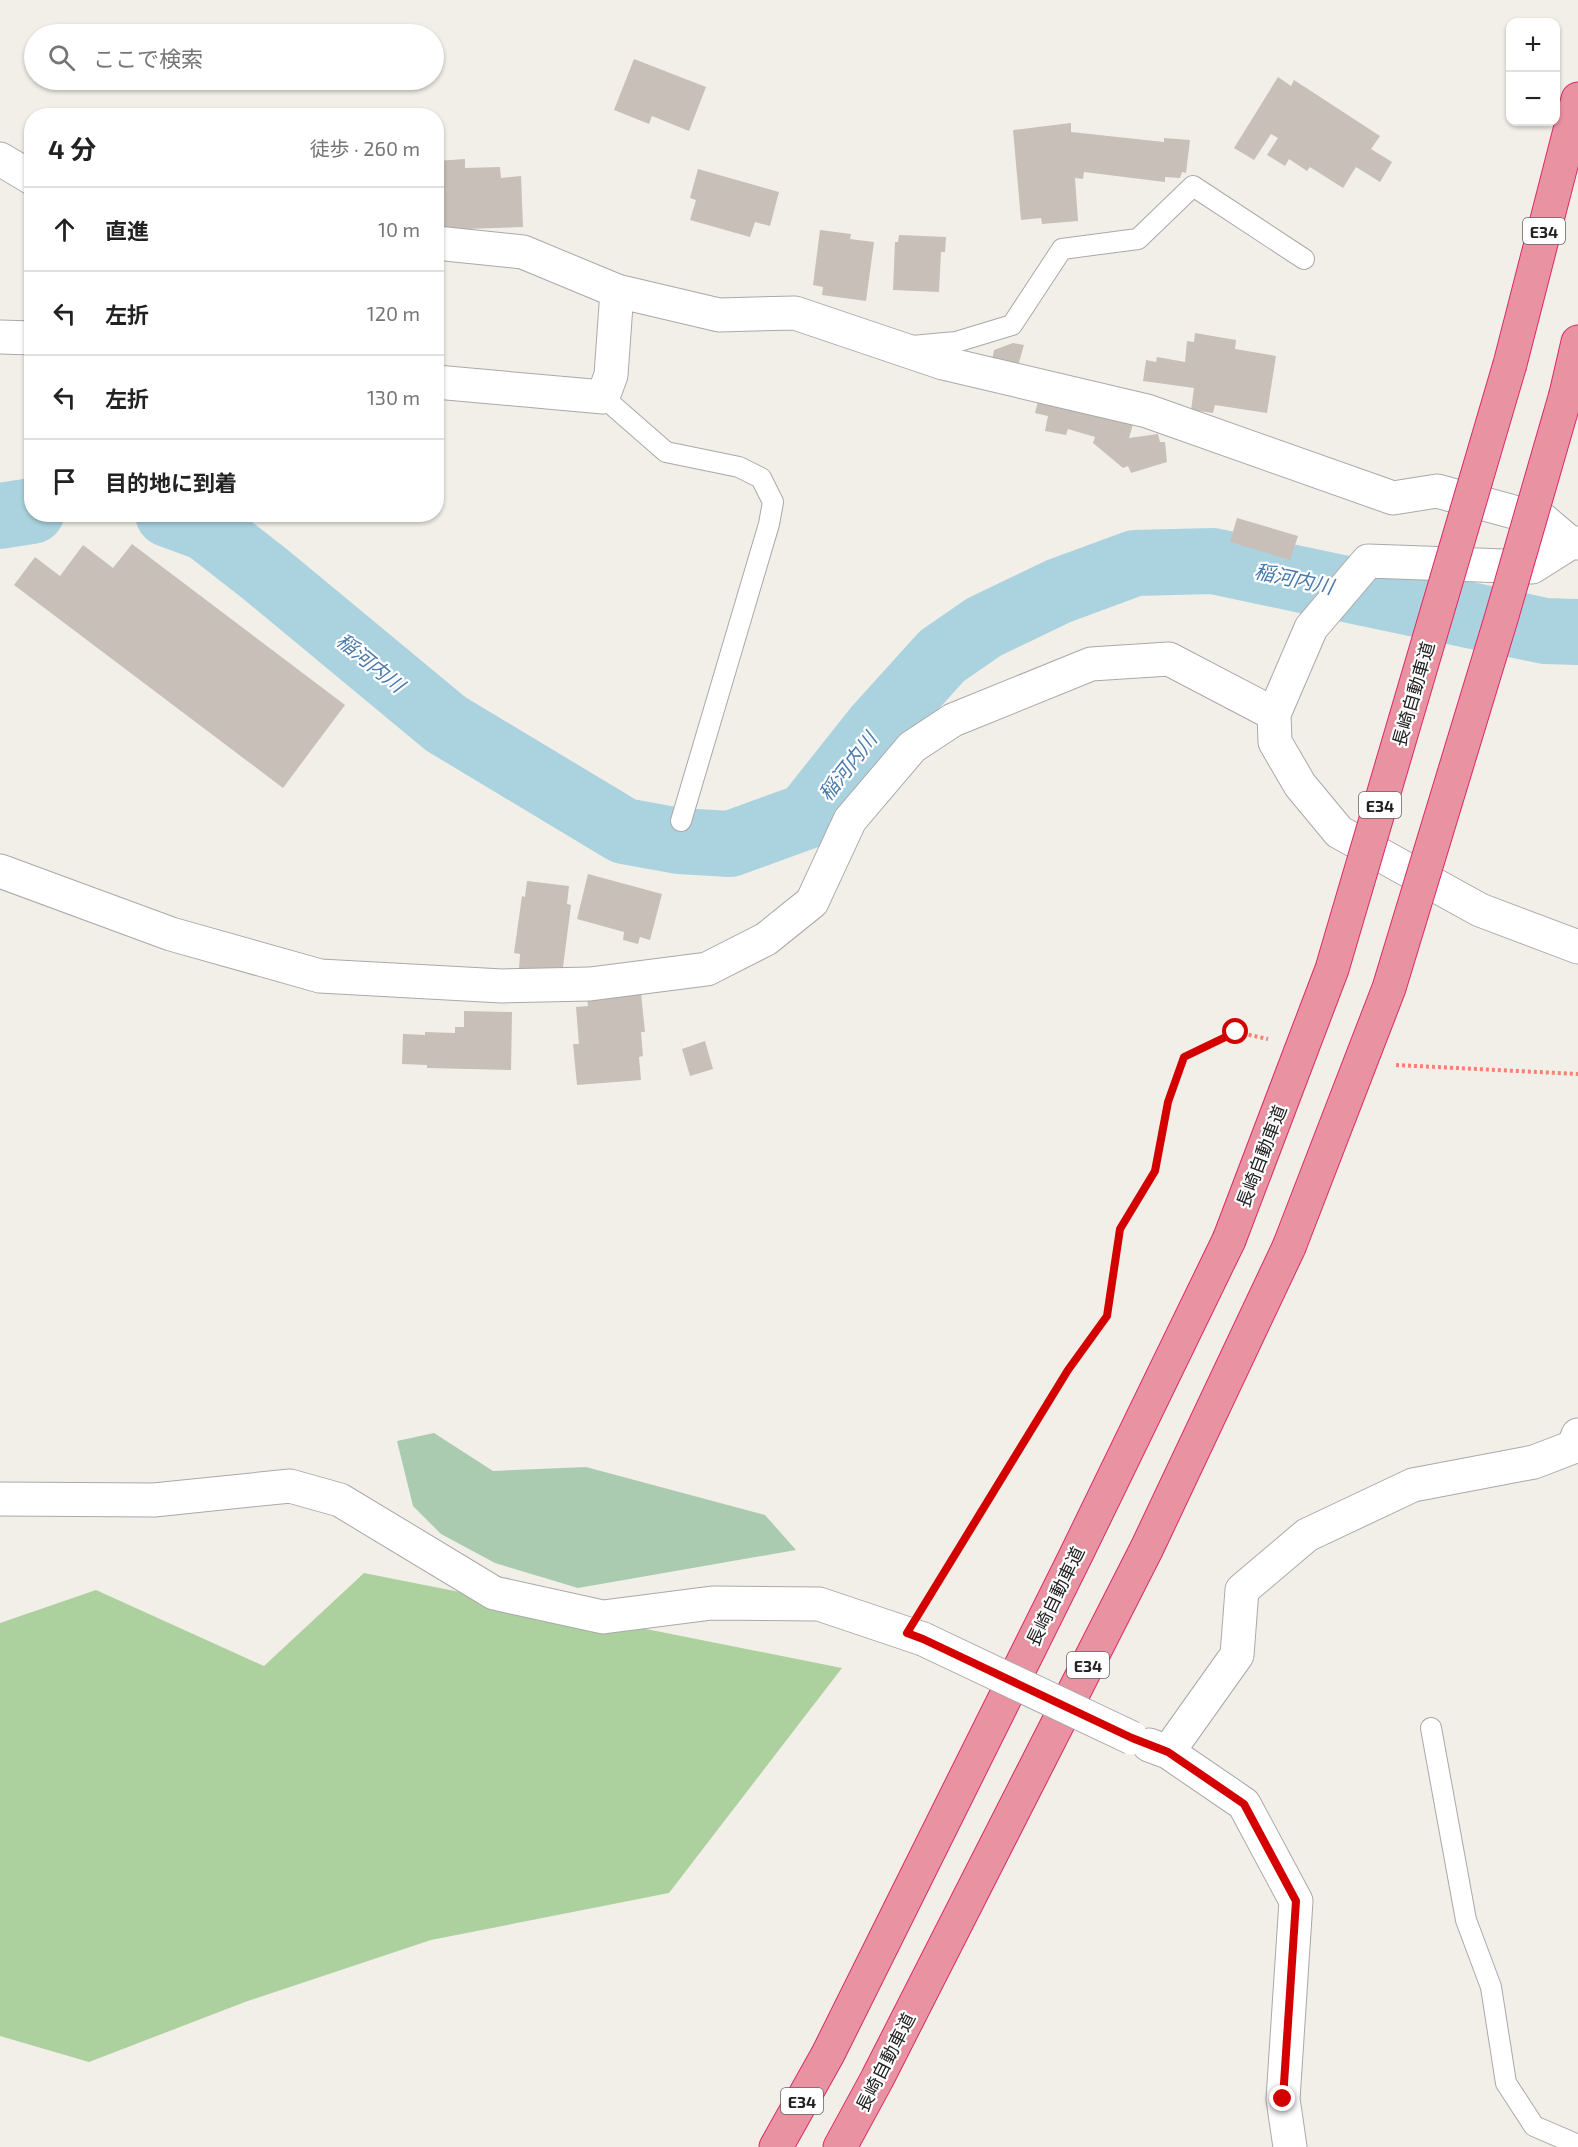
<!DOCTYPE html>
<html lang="ja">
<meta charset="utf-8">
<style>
body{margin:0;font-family:"Exo 2","Noto Sans JP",sans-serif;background:#f6f6f6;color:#222}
.controls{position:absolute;right:18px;top:18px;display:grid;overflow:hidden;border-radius:12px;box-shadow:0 2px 4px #0004}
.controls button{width:54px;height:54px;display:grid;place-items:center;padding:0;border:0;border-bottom:2px solid #e0e0e0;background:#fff;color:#222;font:30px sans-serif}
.stop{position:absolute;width:18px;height:18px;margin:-14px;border:4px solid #d40000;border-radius:50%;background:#fff}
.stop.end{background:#d40000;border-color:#fff;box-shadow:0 2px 6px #0008}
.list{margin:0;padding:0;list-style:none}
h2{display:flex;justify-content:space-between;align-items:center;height:78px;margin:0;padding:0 24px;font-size:26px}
h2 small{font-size:20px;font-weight:400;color:#767676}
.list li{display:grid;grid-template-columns:39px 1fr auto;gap:18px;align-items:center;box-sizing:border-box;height:84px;padding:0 24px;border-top:2px solid #e0e0e0}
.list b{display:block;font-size:22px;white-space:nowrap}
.list em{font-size:20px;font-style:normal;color:#767676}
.icon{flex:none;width:33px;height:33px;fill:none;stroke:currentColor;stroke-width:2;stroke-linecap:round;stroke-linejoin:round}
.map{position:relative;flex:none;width:1578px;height:2147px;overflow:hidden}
.search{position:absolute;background:#fff;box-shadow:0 2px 4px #0004;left:24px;top:24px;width:420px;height:66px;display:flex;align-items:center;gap:15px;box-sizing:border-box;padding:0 21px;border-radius:33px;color:#767676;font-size:22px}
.panel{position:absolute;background:#fff;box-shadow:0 2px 4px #0004;left:24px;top:108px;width:420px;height:414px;border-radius:24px}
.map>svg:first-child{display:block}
</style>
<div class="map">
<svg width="1578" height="2147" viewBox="0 0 1578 2147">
<rect width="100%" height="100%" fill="#f2efe9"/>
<polygon fill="#add19e" points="364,1573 842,1668 669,1893 431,1940 245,2002 89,2062 0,2036 0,1623 96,1590 264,1666"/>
<polygon fill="#aacbaf" points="434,1433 493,1471 586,1467 765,1515 796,1550 578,1588 495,1563 441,1534 413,1506 397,1441"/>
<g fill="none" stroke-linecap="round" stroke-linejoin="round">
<g stroke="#aad3df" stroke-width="66">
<polyline points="168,514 206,528 265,574 446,724 624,831 679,841 730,844 807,816 876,729 942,656 984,627 1059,591 1135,563 1213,561 1545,631 1578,632"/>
<polyline points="0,516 32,511"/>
</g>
</g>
<g fill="#c7bfb8">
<polygon points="634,59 706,87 689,131 652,116 649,124 614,110"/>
<polygon points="1278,77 1291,86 1294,80 1380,136 1371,149 1392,162 1380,182 1356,167 1343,188 1310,167 1307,171 1289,159 1285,166 1267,155 1278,138 1271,134 1254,160 1234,148"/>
<polygon points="1071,123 1071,132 1164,142 1164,138 1190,140 1186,173 1182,172 1180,178 1165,177 1165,182 1084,172 1083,179 1075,178 1078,221 1042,224 1041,218 1021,220 1013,130"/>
<polygon points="465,159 465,168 500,167 501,178 521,176 523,227 436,230 436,161"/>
<polygon points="698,169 779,192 770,226 755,222 750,237 690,220 696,200 690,198"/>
<polygon points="820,230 851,234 850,239 874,242 866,301 822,295 823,287 813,285"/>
<polygon points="899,235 946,237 945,252 941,252 939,292 893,290 895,242 898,242"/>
<polygon points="1195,333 1236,340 1235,349 1276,356 1267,413 1215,405 1213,413 1191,410 1194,388 1143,381 1146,360 1156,362 1157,357 1185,362 1187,341 1194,342"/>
<polygon points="1013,343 1024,345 1018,366 992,361 994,350"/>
<polygon points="1039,397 1133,424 1129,438 1158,434 1160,442 1165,442 1167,462 1131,473 1128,466 1123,468 1093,443 1095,437 1068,429 1066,435 1045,431 1048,416 1035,413"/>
<polygon points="1237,518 1298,536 1290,560 1230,542"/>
<polygon points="132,544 345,705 283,788 14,585 35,557 60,576 83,545 113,568"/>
<polygon points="588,874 662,894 650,940 640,937 638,944 623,940 624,932 577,919"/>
<polygon points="527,881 569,886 567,904 571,905 562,975 519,969 520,954 514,953 522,896 525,897"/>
<polygon points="641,993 645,1032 641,1032 643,1056 639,1057 641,1080 577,1085 573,1044 579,1044 576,1007 588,1006 587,997"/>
<polygon points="464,1011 512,1012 511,1070 427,1068 427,1065 402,1064 403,1034 425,1035 425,1032 455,1033 455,1027 464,1027"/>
<polygon points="705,1041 713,1069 690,1076 682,1049"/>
</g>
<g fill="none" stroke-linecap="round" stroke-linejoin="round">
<defs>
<g id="lane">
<polyline points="912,346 956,342 1012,325 1062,249 1138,239 1193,186 1304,259"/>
<polyline points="603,397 666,452 739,467 761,478 773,502 769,524 681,821"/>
<polyline points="1431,1728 1466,1920 1491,1987 1506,2083 1534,2126 1578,2145"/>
</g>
<g id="street">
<polyline points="0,159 32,178"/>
<polyline points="436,243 523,252 617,291 719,315 795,313 943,363 1147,411 1393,498 1437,491 1543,520 1570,543"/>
<polyline points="0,337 32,338"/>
<polyline points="436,382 603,397 611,375 617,291"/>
<polyline points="1578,543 1570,543 1532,567 1368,561 1311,628 1274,714 1275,742 1300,785 1339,832 1480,910 1578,947"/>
<polyline points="0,871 171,934 320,976 502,986 590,984 707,969 766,939 812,902 850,820 912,747 953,720 1091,664 1169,659 1274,714"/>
<polyline points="0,1499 154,1500 290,1486 340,1500 494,1593 603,1617 712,1603 819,1604 923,1639"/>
<polyline points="1149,1745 1168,1752 1244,1804 1296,1901 1283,2099 1290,2147"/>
<polyline points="1168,1752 1237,1655 1242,1590 1307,1535 1413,1485 1534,1462 1573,1447 1578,1435"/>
</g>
<g id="highway">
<polyline points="1510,364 1578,99"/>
<polyline points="1566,394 1578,342"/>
<polyline points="776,2147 828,2054 1076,1555 1229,1240"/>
<polyline points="840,2147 877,2079 1147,1548 1289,1247"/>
</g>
</defs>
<use href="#lane" stroke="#a9a9a9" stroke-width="22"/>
<use href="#street" stroke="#a9a9a9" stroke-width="35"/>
<use href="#highway" stroke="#dc2a67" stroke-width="35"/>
<g stroke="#fa8072" stroke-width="4" stroke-dasharray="3 3" stroke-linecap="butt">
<polyline points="1396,1065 1578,1074"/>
<polyline points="925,1603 1068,1370 1107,1316 1120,1229 1154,1171 1168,1102 1184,1057 1236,1032 1268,1039"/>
</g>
<use href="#lane" stroke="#fff" stroke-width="20"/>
<use href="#street" stroke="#fff" stroke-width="33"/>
<use href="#highway" stroke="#e892a2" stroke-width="33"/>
<defs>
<polyline id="street-bridge" points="923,1639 1132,1738"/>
<g id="highway-bridge">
<polyline points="1229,1240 1332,969 1510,364"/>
<polyline points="1289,1247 1389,988 1501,619 1566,394"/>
</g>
</defs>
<use href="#street-bridge" stroke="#a9a9a9" stroke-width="35" stroke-linecap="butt"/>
<use href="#highway-bridge" stroke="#dc2a67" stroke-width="35" stroke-linecap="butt"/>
<use href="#street-bridge" stroke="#fff" stroke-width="33"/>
<use href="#highway-bridge" stroke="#e892a2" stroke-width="33"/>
</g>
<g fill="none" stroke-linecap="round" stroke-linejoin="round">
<polyline stroke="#d40000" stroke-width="8" points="1236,1032 1184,1057 1168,1102 1155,1171 1120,1229 1107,1316 1068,1370 907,1633 923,1639 1132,1738 1168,1752 1244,1804 1296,1901 1283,2099"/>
</g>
<g text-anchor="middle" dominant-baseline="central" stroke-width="4.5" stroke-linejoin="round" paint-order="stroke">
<g fill="#fff" stroke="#646464" stroke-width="1.5">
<rect x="1523" y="218" width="42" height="26" rx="4.5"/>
<rect x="1359" y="792" width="42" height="26" rx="4.5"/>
<rect x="1067" y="1652" width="42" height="26" rx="4.5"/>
<rect x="781" y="2088" width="42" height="26" rx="4.5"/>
</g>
<g font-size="16" font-weight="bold" fill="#222">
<text x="1544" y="231">E34</text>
<text x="1380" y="805">E34</text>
<text x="1088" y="1665">E34</text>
<text x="802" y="2101">E34</text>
</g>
<g font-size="18" fill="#222" stroke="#fff">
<text transform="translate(1413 694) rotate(-74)">長崎自動車道</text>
<text transform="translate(1261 1156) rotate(-69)">長崎自動車道</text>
<text transform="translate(1055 1596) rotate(-64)">長崎自動車道</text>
<text transform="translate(885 2062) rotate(-63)">長崎自動車道</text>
</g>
<g font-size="20" font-style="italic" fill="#4a7aab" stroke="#fff">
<text transform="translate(1294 578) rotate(12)">稲河内川</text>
<text transform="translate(371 662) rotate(39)">稲河内川</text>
<text transform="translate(847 766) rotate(-52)">稲河内川</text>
</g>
</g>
</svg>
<div class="controls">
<button>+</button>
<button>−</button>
</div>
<div class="stop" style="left:1236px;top:1032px"></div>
<div class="stop end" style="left:1283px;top:2099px"></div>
<div class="search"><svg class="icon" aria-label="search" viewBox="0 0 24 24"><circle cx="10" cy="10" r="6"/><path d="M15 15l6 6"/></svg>ここで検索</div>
<section class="panel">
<h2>4 分<small>徒歩 · 260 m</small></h2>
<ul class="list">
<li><svg class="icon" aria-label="ahead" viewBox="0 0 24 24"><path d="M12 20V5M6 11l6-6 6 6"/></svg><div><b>直進</b></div><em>10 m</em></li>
<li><svg class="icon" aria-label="left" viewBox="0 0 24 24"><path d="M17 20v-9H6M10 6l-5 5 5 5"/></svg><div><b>左折</b></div><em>120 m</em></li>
<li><svg class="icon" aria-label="left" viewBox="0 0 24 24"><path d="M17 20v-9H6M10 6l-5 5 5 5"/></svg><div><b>左折</b></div><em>130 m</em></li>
<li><svg class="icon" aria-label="arrive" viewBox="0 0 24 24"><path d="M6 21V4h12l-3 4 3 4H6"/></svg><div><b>目的地に到着</b></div></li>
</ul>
</section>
</div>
